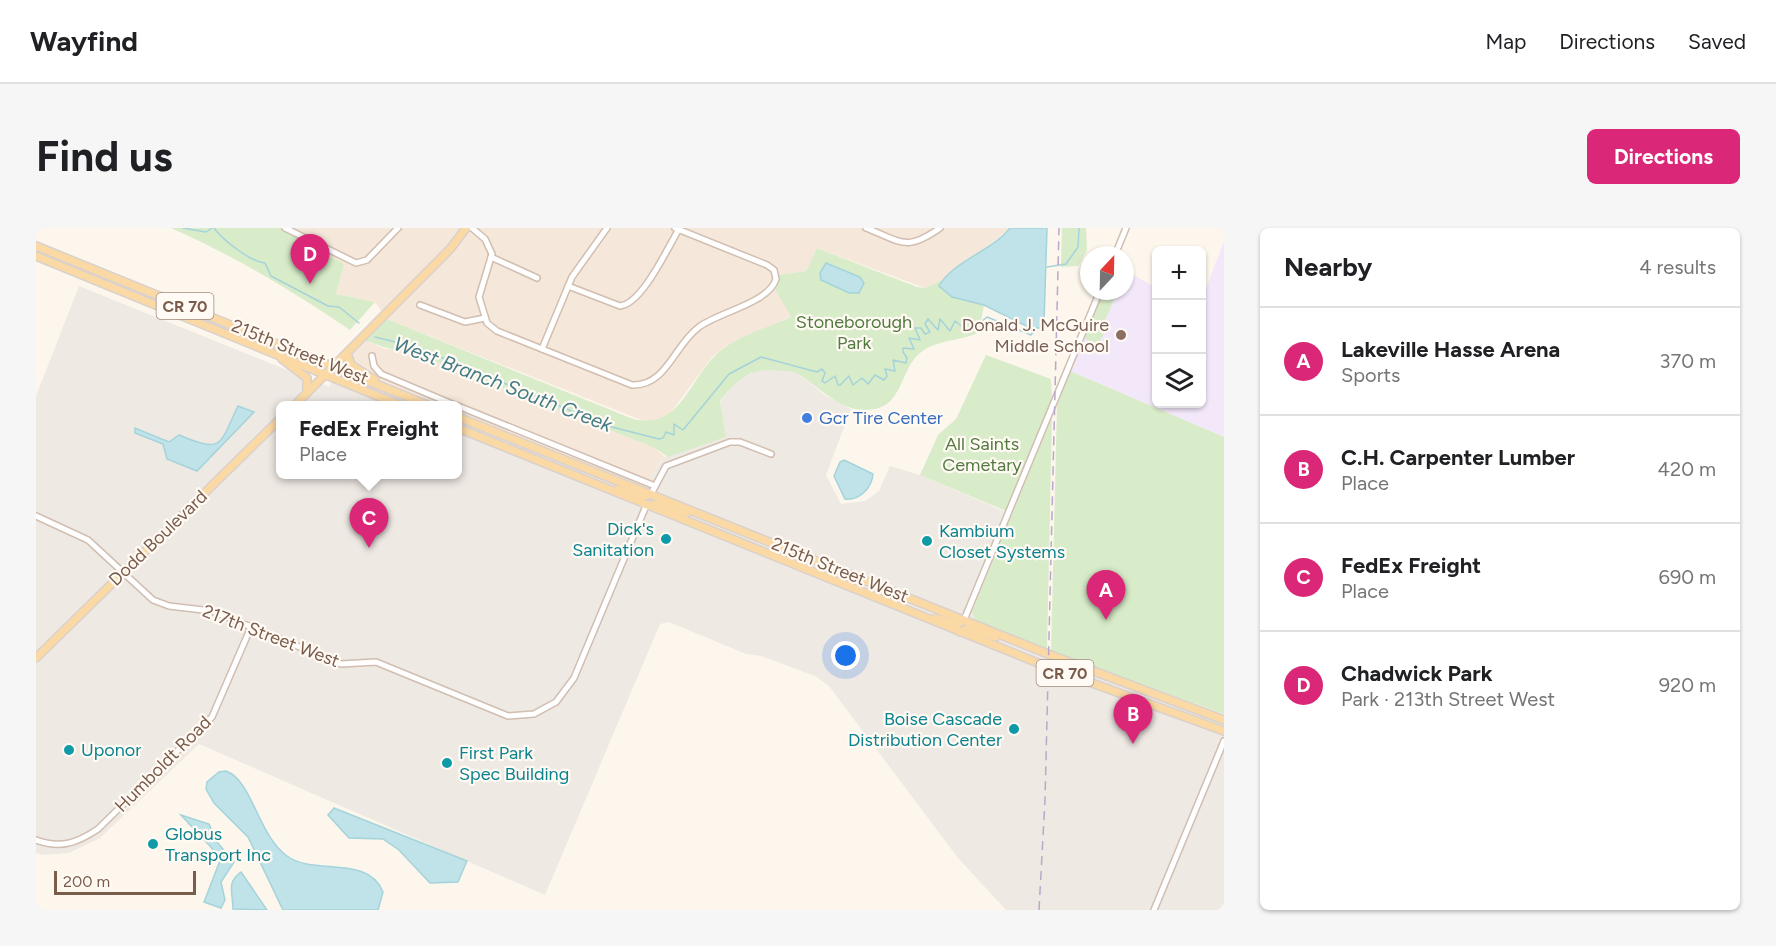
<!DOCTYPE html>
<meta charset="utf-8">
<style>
body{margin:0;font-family:Figtree,sans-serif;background:#f6f6f6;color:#202124}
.controls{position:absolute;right:18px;top:18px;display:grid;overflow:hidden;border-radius:9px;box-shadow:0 2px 4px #0004}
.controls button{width:54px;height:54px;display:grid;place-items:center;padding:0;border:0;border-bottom:2px solid #e0e0e0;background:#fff;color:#202124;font:30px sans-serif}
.compass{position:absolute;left:1044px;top:18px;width:54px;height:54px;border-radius:50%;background:#fff;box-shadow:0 2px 4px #0004;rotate:22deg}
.scale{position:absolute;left:18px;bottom:15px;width:142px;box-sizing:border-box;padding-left:6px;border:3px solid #7a5c4d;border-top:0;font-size:16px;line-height:21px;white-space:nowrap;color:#7a5c4d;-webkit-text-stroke:4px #fffaf3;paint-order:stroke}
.you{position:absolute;left:810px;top:428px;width:21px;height:21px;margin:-15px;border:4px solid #fff;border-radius:50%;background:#1a73e8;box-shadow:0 0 0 9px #1a73e833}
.badge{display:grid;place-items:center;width:39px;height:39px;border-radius:50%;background:#db2777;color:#fff;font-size:20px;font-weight:700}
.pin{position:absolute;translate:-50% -50px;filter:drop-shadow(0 2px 3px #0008)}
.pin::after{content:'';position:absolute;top:32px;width:21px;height:18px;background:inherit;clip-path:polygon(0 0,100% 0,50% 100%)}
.popup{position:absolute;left:240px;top:173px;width:186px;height:78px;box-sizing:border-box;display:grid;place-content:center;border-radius:9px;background:#fff;filter:drop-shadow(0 2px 4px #0005);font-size:20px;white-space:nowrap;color:#757577}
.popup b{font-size:22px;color:#202124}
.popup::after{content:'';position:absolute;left:50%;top:100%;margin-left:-12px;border:12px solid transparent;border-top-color:#fff}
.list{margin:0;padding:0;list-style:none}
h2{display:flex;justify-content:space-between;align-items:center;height:78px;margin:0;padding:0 24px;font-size:26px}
h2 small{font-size:20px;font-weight:400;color:#757577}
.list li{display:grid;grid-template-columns:39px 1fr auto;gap:18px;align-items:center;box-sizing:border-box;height:108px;padding:0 24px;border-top:2px solid #e0e0e0}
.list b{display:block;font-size:22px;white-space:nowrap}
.list p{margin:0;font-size:20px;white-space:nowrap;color:#757577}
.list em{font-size:20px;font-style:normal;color:#757577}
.icon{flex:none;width:33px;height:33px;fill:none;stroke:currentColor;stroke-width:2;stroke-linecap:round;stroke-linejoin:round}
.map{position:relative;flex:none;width:1188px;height:682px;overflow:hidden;border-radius:9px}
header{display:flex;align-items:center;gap:36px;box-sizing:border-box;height:84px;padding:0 30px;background:#fff;border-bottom:2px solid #e0e0e0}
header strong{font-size:28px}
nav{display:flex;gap:33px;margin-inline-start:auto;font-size:21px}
.intro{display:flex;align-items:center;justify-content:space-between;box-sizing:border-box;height:144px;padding:0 36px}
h1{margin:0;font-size:42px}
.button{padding:15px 27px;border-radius:9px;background:#db2777;color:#fff;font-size:21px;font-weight:700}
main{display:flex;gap:36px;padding:0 36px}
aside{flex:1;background:#fff;border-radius:9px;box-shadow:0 2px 4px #0004}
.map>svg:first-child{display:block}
</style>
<header>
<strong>Wayfind</strong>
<nav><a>Map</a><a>Directions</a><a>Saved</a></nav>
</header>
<div class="intro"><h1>Find us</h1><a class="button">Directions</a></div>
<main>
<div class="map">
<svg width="1188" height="682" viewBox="0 0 1188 682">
<rect width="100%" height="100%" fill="#fdf6ec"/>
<g fill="#f5e8da">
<polygon points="244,0 974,0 931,35 906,52 889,60 781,20 770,43 743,47 739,61 756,88 690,118 676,129 632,188 610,194 351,91 339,74 300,66 308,36"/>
<polygon points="329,112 349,121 369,123 398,133 619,220 629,229 622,236 610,261 422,184 422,178 405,177 305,137"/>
</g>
<polygon fill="#efe9e4" points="43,58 293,159 305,137 405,177 244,178 244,246 422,246 422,184 610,261 622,236 629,229 690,209 684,174 701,152 725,141 760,144 790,168 815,181 790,247 805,276 829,273 843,263 854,238 884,247 977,287 937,383 1011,423 1188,486 1188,682 970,682 922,630 793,458 779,448 725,428 710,426 633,394 624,396 509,667 163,516 64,610 33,625 6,627 0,625 0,168"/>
<polygon fill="#f3e8fa" points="1188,13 1188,209 1034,143 1068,63 1089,63 1089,42 1120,60 1120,176 1166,176 1166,71"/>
<g fill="#d8ecc9">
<path d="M135 0H244L308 36 300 66 339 74 314 102C256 63 199 28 135 0Z"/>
<polygon points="1026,0 1050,0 1051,22 1042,38 1025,39"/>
<path d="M781 20 881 59 889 60 906 52 903 58 916 69 948 77 943 104C922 115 897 110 880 129 865 145 865 176 839 181 806 187 788 162 762 146 757 143 750 143 745 143 713 139 703 150 684 173L690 209 632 229 619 220 398 133C375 125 352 122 329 112L351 91 597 191C648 203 653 145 688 120 707 106 734 99 755 89L739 61 743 47 770 43Z"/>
<polygon points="1068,63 1085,63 1082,70 1079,69 1064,104 1068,106 1063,115 1055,117 1049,109"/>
<polygon points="950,127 1015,151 1016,172 970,283 884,247 902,207 920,191"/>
<polygon points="1034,143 1188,209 1188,486 1015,424 1021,178"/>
<polygon points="1016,189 1011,423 940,393 936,384"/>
</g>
<g fill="#bfe3e8" stroke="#a5d3da" stroke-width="1.5">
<path d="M974 0H1011L1008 96 1004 100H994L948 77 916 69 903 58C916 34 956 23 974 0Z"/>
<polygon points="790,35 824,49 828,55 823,65 813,65 785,52 784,45"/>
<path d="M202 178 218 184 161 243 131 231 127 216 99 205V200L133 214 143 207C188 226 183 217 202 178Z"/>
<path d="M808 232 837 246C836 260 823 273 809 271L798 248 804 234Z"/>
<path d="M190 543C217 553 221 606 251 628 278 648 332 626 347 664L342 682H247L212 609 178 575 170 561 171 554 183 544Z"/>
<polygon points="298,580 431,633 422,654 394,655 363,622 347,611 313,610 292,587"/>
<polygon points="145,587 173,596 181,614 198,634 185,654 189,672 185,680 168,674 185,630"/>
<path d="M205 644 231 682 197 681C197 666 190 654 205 644Z"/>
</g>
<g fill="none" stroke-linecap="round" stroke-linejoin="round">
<g stroke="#a5d3da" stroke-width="1.5">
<polyline points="147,0 170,4 176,0"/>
<path d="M178 0C186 11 214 34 229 35L235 48 292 78 303 79 323 95"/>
<polyline points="1011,39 1030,36 1042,19 1043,0"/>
<polyline points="892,91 902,102 904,91 914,103 919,93 928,100 930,93 933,92 940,98 951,89 995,107 999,101"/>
<polyline points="339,109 380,119 572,198 623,211 627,210 630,204 638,207 638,196 647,202 693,146 725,129 781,144 786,141 789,145 786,153 789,155 799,148 802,157 804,157 813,148 817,157 826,150 832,156 839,147 848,152 851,148 849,141 859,143 857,132 870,135 871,130 867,124 867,120 878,121 873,110 884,112 879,100 885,100 889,106 894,104 889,96 892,91"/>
</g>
<defs>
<g id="minor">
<polyline points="249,0 320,35 331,32 362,0"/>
<path d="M436 0 449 11 456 26 443 69 451 95 461 103 596 157C631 158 638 117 663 99 683 84 733 75 740 51L738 42 731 37 639 0"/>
<path d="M830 0C866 14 870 24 904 0"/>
<polyline points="1079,27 1090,0"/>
<polyline points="455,29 501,50"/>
<path d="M532 58 584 78C606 76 631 21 643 1"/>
<polyline points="384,77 429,94 449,90"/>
<polyline points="506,121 536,49 571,0"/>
<polyline points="336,128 338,138 345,146 421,178"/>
<polyline points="422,178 619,258"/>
<polyline points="615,266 630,238 694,214 704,214 735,226"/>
<polyline points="0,288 52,312 117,372 133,378 176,383 305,436 340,434 472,488 498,486 520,474 538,450 610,278"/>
<polyline points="928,392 1064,63"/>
<path d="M0 612C25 621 41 615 62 601L176 489 215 399"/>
<polyline points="1118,682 1188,513"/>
</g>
<g id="major">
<polyline points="0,18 394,178"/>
<polyline points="0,28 366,178"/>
<polyline points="311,125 315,137 339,152"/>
<polyline points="246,131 271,150 271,164"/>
<polyline points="258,178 415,20 430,0"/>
<polyline points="422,189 1012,426 1188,492"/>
<polyline points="422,200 1012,439 1188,503"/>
<polyline points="582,261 605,269 615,266"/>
<polyline points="610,277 624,276 651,285"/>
<polyline points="900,390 921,396 928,392"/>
<polyline points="924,404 930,401 960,409"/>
<polyline points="0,430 244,191"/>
</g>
</defs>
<use href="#minor" stroke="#d1beb0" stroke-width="8"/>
<use href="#major" stroke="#dad1cd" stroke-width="10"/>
<use href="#minor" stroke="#fff" stroke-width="5"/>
<use href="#major" stroke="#fbd9a5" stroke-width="7"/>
<polyline stroke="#b9a8c9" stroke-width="1.5" stroke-dasharray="9 6" stroke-linecap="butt" points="1003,682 1009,572 1023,0"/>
</g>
<circle fill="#8d6e63" stroke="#fffaf3" stroke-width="2" cx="1085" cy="107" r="6"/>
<circle fill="#3f7fe0" stroke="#fffaf3" stroke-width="2" cx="771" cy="190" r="6"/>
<g fill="#0f9aa8" stroke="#fffaf3" stroke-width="2">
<circle cx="630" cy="311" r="6"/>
<circle cx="891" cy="313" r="6"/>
<circle cx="978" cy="501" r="6"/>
<circle cx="33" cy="522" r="6"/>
<circle cx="411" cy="535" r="6"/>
<circle cx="117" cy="616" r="6"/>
</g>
<g text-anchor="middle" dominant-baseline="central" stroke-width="4.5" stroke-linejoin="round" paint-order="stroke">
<g fill="#fffaf3" stroke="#a28b7f" stroke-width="1.5">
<rect x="120.5" y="65" width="57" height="26" rx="4.5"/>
<rect x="1000.5" y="432" width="57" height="26" rx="4.5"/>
</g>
<g font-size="16" font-weight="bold" fill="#7a5c4d">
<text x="149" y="78">CR 70</text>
<text x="1029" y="445">CR 70</text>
</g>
<g font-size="18" fill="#537a41" stroke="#fffaf3">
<text x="818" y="94">Stoneborough<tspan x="818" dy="21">Park</tspan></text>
<text x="946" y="216">All Saints<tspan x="946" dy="21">Cemetary</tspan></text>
</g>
<g font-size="18" fill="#785e54" stroke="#fffaf3" text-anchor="end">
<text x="1073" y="97">Donald J. McGuire<tspan x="1073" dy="21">Middle School</tspan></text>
</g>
<g font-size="18" fill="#7a5c4d" stroke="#fffaf3">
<text transform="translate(264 124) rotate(22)">215th Street West</text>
<text transform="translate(122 310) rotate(-44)">Dodd Boulevard</text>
<text transform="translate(804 342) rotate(22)">215th Street West</text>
<text transform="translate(235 408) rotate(21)">217th Street West</text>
<text transform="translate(127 536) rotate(-45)">Humboldt Road</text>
</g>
<g font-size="18" fill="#366cbe" stroke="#fffaf3" text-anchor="start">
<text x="783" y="190">Gcr Tire Center</text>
</g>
<g font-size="18" fill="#0d838f" stroke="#fffaf3" text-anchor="start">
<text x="618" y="301" text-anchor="end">Dick's<tspan x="618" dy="21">Sanitation</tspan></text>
<text x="903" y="303">Kambium<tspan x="903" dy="21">Closet Systems</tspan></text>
<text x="966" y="491" text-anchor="end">Boise Cascade<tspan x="966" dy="21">Distribution Center</tspan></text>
<text x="45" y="522">Uponor</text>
<text x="423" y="525">First Park<tspan x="423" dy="21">Spec Building</tspan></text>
<text x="129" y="606">Globus<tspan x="129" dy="21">Transport Inc</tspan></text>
</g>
<g font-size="20" font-style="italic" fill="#437c86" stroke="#fffaf3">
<text transform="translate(467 156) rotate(21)">West Branch South Creek</text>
</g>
</g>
</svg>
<div class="controls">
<button>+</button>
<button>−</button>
<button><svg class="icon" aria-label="layers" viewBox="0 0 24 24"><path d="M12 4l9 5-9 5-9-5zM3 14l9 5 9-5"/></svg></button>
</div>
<svg class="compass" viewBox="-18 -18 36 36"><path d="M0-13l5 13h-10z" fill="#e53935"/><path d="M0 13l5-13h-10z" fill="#757577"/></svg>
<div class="scale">200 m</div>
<div class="you"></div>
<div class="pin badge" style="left:1070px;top:392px">A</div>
<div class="pin badge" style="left:1097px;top:516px">B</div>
<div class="pin badge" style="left:333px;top:320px">C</div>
<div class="popup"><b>FedEx Freight</b>Place</div>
<div class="pin badge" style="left:274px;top:56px">D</div>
</div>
<aside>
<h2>Nearby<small>4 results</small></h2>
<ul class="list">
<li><span class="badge">A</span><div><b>Lakeville Hasse Arena</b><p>Sports</p></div><em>370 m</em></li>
<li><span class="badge">B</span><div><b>C.H. Carpenter Lumber</b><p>Place</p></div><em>420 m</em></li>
<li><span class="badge">C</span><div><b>FedEx Freight</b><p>Place</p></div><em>690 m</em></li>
<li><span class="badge">D</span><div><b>Chadwick Park</b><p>Park · 213th Street West</p></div><em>920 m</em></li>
</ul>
</aside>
</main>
